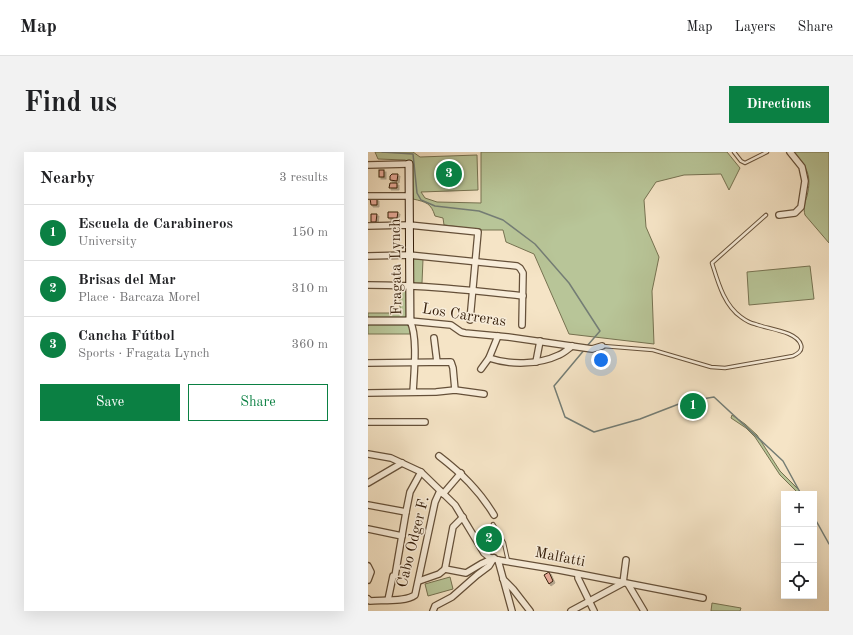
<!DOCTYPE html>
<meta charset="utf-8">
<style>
body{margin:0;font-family:"Old Standard TT",serif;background:#f2f2f2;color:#202124}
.controls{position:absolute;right:12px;bottom:12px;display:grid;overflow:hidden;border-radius:0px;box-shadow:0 4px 16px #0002}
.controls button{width:36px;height:36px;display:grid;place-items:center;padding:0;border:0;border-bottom:1px solid #e0e0e0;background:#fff;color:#202124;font:20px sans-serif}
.you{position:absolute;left:233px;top:208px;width:14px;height:14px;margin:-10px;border:3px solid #fff;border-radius:50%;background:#1a73e8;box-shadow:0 0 0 6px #1a73e833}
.badge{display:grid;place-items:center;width:26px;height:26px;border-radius:50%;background:#0b8043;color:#fff;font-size:13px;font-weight:700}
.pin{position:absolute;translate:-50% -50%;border:2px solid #fff;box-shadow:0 1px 4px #0006}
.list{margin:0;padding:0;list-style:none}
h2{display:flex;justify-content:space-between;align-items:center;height:52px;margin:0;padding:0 16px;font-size:17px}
h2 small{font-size:13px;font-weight:400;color:#757577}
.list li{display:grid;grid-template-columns:26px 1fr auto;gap:12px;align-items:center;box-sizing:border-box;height:56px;padding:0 16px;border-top:1px solid #e0e0e0}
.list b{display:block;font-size:15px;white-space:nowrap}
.list p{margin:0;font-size:13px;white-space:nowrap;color:#757577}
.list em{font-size:13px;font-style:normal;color:#757577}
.actions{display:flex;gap:8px;padding:12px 16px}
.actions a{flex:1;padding:9px 0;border:1px solid #0b8043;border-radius:0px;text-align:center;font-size:14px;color:#0b8043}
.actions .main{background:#0b8043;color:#fff}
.icon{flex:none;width:22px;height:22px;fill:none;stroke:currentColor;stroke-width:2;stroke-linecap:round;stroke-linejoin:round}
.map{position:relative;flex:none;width:461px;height:459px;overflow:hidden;border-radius:0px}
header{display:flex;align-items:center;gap:24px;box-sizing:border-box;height:56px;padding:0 20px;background:#fff;border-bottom:1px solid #e0e0e0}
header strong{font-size:19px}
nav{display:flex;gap:22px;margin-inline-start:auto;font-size:14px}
.intro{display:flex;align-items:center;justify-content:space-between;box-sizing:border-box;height:96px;padding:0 24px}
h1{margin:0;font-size:28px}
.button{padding:10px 18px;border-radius:0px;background:#0b8043;color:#fff;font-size:14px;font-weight:700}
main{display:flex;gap:24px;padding:0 24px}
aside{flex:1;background:#fff;border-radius:0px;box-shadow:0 4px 16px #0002}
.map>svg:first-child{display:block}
</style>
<header>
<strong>Map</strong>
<nav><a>Map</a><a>Layers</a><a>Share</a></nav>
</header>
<div class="intro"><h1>Find us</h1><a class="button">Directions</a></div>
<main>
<aside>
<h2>Nearby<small>3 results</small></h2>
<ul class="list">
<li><span class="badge">1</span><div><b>Escuela de Carabineros</b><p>University</p></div><em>150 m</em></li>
<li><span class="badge">2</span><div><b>Brisas del Mar</b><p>Place · Barcaza Morel</p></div><em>310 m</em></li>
<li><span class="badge">3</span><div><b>Cancha Fútbol</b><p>Sports · Fragata Lynch</p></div><em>360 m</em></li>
</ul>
<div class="actions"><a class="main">Save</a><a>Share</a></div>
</aside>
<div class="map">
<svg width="461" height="459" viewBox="0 0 461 459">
<defs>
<filter id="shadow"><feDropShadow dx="2" dy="2" stdDeviation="0" flood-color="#0004"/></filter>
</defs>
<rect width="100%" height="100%" fill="#f5e4c6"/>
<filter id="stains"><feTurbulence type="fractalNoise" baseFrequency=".005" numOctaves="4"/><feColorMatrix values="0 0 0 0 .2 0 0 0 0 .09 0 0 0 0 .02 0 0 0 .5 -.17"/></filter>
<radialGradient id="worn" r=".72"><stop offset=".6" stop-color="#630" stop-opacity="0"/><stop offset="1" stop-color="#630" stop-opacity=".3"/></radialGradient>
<g fill="#b8c598" stroke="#767251">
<path d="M7 0H45L52 5 109 3 110 38 53 40 57 46 69 50 113 51V0H359L372 16 361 38 353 22 316 23 288 30 276 48 278 75 291 105 284 139 286 192 201 182 166 102 138 90 135 78H114L76 73 75 66 67 64C63 51 58 50 45 47L43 11 37 8 10 7Z"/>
<path d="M426 0H461V91L437 63C435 56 437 50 439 44 444 23 439 16 426 0Z"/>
<polygon points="45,107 55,107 54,131 44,131"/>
<polygon points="442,114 446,147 381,153 379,120"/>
<polygon points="32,137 39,137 39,166 0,166 0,161 32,161"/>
<polygon points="0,171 41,172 42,182 0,182"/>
<polygon points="364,263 377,272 389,283 412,319 435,342 431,342 412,323 387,285 378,276 363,266"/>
<polygon points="82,425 85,437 60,444 57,432"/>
<polygon points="344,451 373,456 372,459 343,459"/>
</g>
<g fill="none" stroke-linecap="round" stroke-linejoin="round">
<g stroke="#747d75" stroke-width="1.5">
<polyline points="14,0 45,2 49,41 53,48 67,54 111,59 135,68 167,92 201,131 232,179 219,194"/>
<polyline points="217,197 186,234 197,265 226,280 272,267 316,250 346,245 415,309 433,342"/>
<polyline points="446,365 461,392"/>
</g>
</g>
<g fill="#eaac9b" stroke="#351e0a" filter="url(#shadow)">
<rect x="11" y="18" width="5" height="7"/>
<polygon points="24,22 30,22 29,29 22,28 22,24"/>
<polygon points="22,31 29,31 29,36 21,36"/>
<polygon points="2,46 9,47 9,53 3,53"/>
<polygon points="20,60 30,60 29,66 20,66"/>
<polygon points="3,62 9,62 8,70 3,70"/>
<polygon points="122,374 133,392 120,400 109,382"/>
<polygon points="181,420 185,429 181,432 176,423"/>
</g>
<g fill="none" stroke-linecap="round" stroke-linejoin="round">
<defs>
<g id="lane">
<polyline points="366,0 373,9 377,11 399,0"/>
<path d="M235 194 285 198 343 215 357 216 425 204C429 202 435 199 433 193 429 179 399 177 387 172 382 171 377 168 373 165 356 153 350 130 344 111L398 63"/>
<polyline points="125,372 136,391 140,409"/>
</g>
<g id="street">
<polyline points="0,13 41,12"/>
<polyline points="0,44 41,44"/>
<polyline points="411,63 427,61 433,55 437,29 434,15 422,0"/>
<polyline points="0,74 41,73 110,80 102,168"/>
<polyline points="0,104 41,103 149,114 152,116 155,121 154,173"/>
<path d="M0 133C53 133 102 138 155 144"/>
<polyline points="42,169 83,173 93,180 97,181 140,185 224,197 234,194"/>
<path d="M42 169C50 184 46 222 45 240"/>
<polyline points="66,186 69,210"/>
<path d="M121 206C142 213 170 213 191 203 196 201 200 197 204 194"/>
<polyline points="168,210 172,189"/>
<polyline points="0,211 83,210 85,216 87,238"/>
<polyline points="113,217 121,206 130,184"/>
<polyline points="0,241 68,240 87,238 116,242"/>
<polyline points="0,270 57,270"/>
<polyline points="0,302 23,306 53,320 87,353 116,401 121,405 130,408 191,418 335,446"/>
<path d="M71 304C93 321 111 338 126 363"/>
<polyline points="0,331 34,311"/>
<polyline points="75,342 93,321"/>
<polyline points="0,353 38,360"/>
<polyline points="0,377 34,384"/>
<polyline points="130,408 144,459"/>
<polyline points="0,414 3,420 0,428"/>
<polyline points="77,417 85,375 95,365"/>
<polyline points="210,422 210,426 226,459"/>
<polyline points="135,427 145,437 162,459"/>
<polyline points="51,429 71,422 77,417 98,421 113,412 126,406"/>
<polyline points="260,432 276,459"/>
<path d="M0 447 2 449C14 448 38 450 47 443L67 350 72 339"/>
<polyline points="20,448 25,424 27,424 38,360 42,340 53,320"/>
<polyline points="65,459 67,454 84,445 109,423 121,414 126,406"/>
<polyline points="203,459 255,431 258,408"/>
</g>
<polyline id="secondary" points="0,169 42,169 41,12"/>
</defs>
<use href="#lane" stroke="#655039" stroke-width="4.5"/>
<use href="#street" stroke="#655039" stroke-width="8"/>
<use href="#secondary" stroke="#351e0a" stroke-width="9"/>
<use href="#lane" stroke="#f8edda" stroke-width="2.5"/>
<use href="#street" stroke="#f8edda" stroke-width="5.5"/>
<use href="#secondary" stroke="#f8edda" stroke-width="7"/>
</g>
<g text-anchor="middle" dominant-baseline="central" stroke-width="3" stroke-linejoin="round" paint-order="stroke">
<g font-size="15" fill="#351e0a" stroke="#f8edda">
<text transform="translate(29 115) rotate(-91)">Fragata Lynch</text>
<text transform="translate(96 164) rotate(9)">Los Carreras</text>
<text transform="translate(46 390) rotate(-76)">Cabo Odger F.</text>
<text transform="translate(192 406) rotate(11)">Malfatti</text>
</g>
</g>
<rect width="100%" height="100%" filter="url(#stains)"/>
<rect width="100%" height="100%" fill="url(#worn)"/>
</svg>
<div class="controls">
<button>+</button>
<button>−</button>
<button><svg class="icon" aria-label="locate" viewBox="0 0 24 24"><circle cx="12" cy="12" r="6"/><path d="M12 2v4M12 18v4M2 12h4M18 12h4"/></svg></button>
</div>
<div class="you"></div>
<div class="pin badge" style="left:325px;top:254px">1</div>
<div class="pin badge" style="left:121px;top:387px">2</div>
<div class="pin badge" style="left:81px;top:22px">3</div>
</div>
</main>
